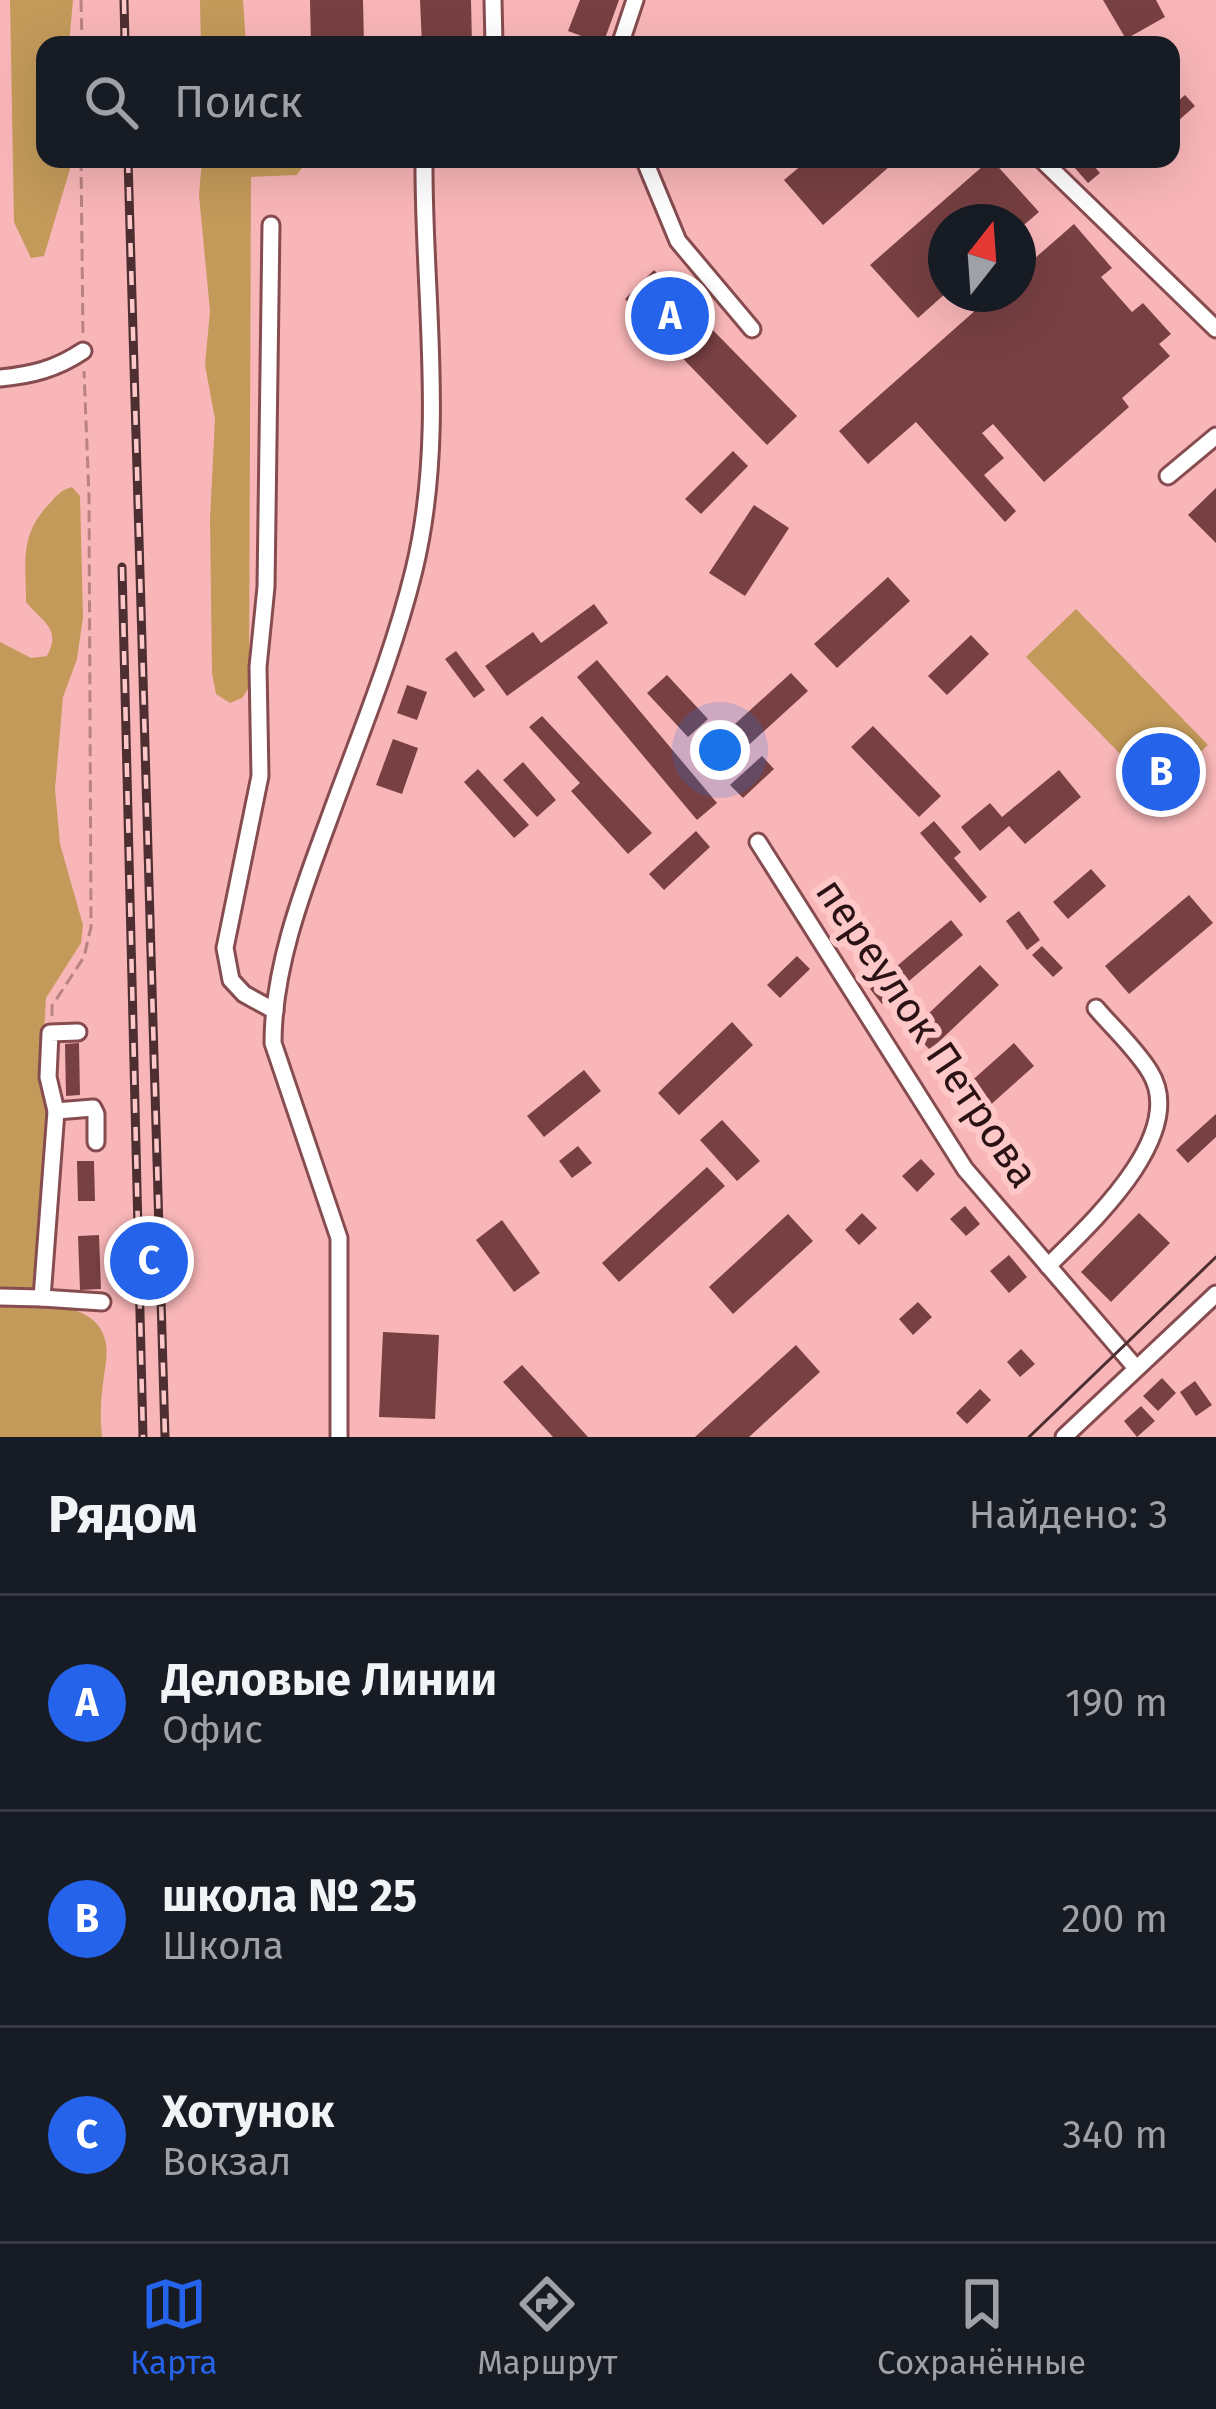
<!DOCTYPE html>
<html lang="ru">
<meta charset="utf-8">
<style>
body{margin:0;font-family:"Fira Sans",sans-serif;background:#20242c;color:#f1f3f6}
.compass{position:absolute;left:928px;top:204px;width:108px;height:108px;border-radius:50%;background:#171b24;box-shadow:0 12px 48px #0002;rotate:17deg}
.you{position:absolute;left:720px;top:750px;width:42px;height:42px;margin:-30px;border:9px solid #fff;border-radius:50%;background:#1a73e8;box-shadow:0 0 0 18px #1a73e833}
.badge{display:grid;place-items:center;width:78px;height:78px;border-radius:50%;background:#2563eb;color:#fff;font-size:39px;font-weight:700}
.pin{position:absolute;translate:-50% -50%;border:6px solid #fff;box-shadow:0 3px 12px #0006}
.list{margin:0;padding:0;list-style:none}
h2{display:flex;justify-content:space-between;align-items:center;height:156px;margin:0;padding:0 48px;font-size:51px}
h2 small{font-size:39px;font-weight:400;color:#9ea1a6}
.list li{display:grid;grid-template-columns:78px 1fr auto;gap:36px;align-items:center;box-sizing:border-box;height:216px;padding:0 48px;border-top:3px solid #363941}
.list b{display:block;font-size:45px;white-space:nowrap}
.list p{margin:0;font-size:39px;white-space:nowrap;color:#9ea1a6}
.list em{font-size:39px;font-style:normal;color:#9ea1a6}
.icon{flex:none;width:66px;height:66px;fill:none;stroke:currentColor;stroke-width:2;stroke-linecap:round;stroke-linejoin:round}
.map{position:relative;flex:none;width:1216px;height:1437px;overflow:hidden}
.search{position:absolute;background:#171b24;box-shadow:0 12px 48px #0002;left:36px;right:36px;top:36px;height:132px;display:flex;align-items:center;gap:30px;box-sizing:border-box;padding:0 42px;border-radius:24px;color:#9ea1a6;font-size:45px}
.sheet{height:804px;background:#171b24}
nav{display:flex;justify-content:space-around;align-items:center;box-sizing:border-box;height:168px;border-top:3px solid #363941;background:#171b24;font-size:33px;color:#9ea1a6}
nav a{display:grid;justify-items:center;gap:6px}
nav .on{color:#2563eb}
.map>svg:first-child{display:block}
</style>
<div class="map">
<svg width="1216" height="1437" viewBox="0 0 1216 1437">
<rect width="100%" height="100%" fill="#f9b6b8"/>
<g fill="#c39a5a">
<polygon points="10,0 73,0 69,45 45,45 45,159 73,159 44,256 31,258 14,222"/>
<polygon points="200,0 243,0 246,45 201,45"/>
<polygon points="202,159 308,159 297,175 251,177 249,687 242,698 230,703 216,694 212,673 210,519 215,419 205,365 210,311 199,195"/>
<path d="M72 487 80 496 83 617 77 659 63 697 55 789 60 844 83 925 81 943 46 998 41 1087 50 1116 37 1282 30 1290 0 1291V642L31 658 47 656C62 628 42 622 26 602 26 561 19 535 50 503 57 495 61 490 72 487Z"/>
<polygon points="1076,609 1208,745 1158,793 1026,657"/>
<path d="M0 1302C40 1304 115 1299 106 1362 102 1389 99 1409 102 1437H0Z"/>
</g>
<g fill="#784043">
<polygon points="310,0 363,0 364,45 311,45"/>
<polygon points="420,0 471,0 472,45 422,45"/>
<polygon points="580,0 619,0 603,44 568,31"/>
<polygon points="1103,0 1156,0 1165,17 1126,39"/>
<polygon points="1185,95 1195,106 1171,127 1171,107"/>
<polygon points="809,159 898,159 823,225 784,180"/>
<polygon points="991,159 1039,212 1018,230 1018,222 946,222 946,293 918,318 870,265"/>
<polygon points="1067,159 1088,159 1100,173 1088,183"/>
<polygon points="1074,224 1112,268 1101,277 1132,312 1143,303 1171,334 1159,344 1170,356 1122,398 1129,407 1044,482 993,424 982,433 1004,458 984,475 1016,511 1005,522 916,422 868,464 839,431 994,294 1018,294 1018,273"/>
<polygon points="654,270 797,416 767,445 625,299"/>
<polygon points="733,451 748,466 701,514 685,499"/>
<polygon points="1216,488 1216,543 1188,515"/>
<polygon points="754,505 789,528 745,596 709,573"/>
<polygon points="888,577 910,601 837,668 814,644"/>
<polygon points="594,604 608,623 507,696 485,666 533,632 541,643"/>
<polygon points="971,635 989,654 947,695 928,676"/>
<polygon points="456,651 485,690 474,698 445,659"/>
<polygon points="597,660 717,803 697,820 577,677"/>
<polygon points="791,673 808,691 729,763 713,744"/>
<polygon points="667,675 708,719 688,737 647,693"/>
<polygon points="407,685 427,692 417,720 397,713"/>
<polygon points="542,716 652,833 628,854 571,791 580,783 529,727"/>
<polygon points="873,726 941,796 919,817 851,747"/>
<polygon points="393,739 418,748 402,794 376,785"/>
<polygon points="762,756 774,769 743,798 730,785"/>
<polygon points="523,762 556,800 537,817 503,780"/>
<polygon points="478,769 529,825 514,838 464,782"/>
<polygon points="1059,770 1081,797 1025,844 1009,826 980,851 961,827 990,803 1002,817"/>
<polygon points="934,821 961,852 954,858 987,897 980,903 920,833"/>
<polygon points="696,831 710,847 664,890 649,874"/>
<polygon points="1091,869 1106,886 1068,919 1053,902"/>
<polygon points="1189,895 1213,923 1129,994 1105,966"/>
<polygon points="1019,911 1040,940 1027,950 1006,921"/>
<polygon points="951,920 963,935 882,1004 870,989"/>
<polygon points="1042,946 1063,968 1053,977 1032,955"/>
<polygon points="797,956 810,969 780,998 767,985"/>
<polygon points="980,965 999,985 930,1050 911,1030"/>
<polygon points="732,1022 753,1045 679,1115 658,1093"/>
<polygon points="79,1043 80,1095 66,1096 65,1044"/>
<polygon points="1014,1043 1034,1066 987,1108 967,1085"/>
<polygon points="584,1070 601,1091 544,1137 527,1116"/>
<polygon points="1216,1114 1216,1137 1188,1163 1176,1150"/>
<polygon points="722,1120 760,1161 737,1181 700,1140"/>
<polygon points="578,1146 592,1163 572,1178 559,1161"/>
<polygon points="921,1159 935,1174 917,1192 902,1176"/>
<polygon points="77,1161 94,1161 95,1201 78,1201"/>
<polygon points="707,1167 725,1186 619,1282 602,1263"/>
<polygon points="965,1206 980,1224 966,1236 950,1219"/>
<polygon points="862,1213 877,1228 859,1245 845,1230"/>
<polygon points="1139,1213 1170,1243 1111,1302 1081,1272"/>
<polygon points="788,1214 813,1241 733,1314 709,1287"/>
<polygon points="502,1220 540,1273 514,1292 476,1240"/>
<polygon points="99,1235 101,1289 80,1290 78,1236"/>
<polygon points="1009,1255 1027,1277 1009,1293 990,1271"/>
<polygon points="918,1302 932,1317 913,1335 899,1319"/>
<polygon points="383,1332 439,1335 435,1419 379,1417"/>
<polygon points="796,1345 820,1372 749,1437 695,1437"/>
<polygon points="1021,1349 1035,1364 1020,1377 1007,1362"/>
<polygon points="522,1365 588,1437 553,1437 503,1382"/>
<polygon points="1162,1378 1176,1393 1158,1411 1143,1396"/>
<polygon points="1195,1381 1212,1405 1196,1416 1180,1392"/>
<polygon points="980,1389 991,1400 967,1424 956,1413"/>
<polygon points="1141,1406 1155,1421 1137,1437 1124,1421"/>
</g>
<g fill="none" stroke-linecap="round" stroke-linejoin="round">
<defs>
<g id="minor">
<polyline points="493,0 494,45"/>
<polyline points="620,45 635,0"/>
<polyline points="644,159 678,241 752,329"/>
<polyline points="1041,159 1216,329"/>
<polyline points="271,225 266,587 258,667 260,776 225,948 231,980 244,994 275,1011"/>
<path d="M0 378C32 375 56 369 83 351"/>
<polyline points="1168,476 1216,436"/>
<polyline points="758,842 965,1169 1136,1368"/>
<polyline points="56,1111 93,1108 96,1114 96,1142"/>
<path d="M1048 1266C1088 1226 1189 1135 1150 1072 1136 1049 1113 1028 1096 1008"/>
<polyline points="0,1297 42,1298 56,1111 48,1077 50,1033 78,1032"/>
<polyline points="42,1298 102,1302"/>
<path d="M339 1437V1238L273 1043C273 968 302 892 328 822 358 739 393 656 414 570 447 434 423 297 424 159"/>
<polyline points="1064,1437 1216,1294"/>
</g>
</defs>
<use href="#minor" stroke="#864c4f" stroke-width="21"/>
<g stroke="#b98385" stroke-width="3" stroke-dasharray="12 6" stroke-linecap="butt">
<polyline points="81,0 82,45"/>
<polyline points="81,159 83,337"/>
<polyline points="52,1016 52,1006 84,957 91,927 89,497 84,371"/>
</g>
<use href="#minor" stroke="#fff" stroke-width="15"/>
<polyline stroke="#4e2f31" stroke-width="3" points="1029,1437 1216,1257"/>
<defs>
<g id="rail">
<polyline points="124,0 125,45"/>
<polyline points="128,159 165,1437"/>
<polyline points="122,567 143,1437"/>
</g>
</defs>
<use href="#rail" stroke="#4e2f31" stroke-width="9"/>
<use href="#rail" stroke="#fec7c8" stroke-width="4.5" stroke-dasharray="14" stroke-linecap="butt"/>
</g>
<g text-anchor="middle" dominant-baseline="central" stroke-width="12" stroke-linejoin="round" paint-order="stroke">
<g font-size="42" fill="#2b1315" stroke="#fec7c8">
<text transform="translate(927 1033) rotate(56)">переулок Петрова</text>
</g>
</g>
</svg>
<svg class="compass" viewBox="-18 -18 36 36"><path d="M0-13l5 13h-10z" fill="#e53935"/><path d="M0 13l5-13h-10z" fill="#9ea1a6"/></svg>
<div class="you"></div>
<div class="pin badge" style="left:670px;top:316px">A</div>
<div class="pin badge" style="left:1161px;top:772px">B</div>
<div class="pin badge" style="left:149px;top:1261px">C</div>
<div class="search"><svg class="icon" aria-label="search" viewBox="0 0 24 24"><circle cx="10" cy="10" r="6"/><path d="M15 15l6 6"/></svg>Поиск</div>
</div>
<section class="sheet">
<h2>Рядом<small>Найдено: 3</small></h2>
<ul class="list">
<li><span class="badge">A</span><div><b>Деловые Линии</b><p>Офис</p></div><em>190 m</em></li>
<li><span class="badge">B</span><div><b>школа № 25</b><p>Школа</p></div><em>200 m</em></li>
<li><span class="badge">C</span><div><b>Хотунок</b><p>Вокзал</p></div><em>340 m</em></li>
</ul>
</section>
<nav>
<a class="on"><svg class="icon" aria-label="map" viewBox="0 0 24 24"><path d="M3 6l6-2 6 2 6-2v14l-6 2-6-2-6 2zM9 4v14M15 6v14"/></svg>Карта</a>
<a><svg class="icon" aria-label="directions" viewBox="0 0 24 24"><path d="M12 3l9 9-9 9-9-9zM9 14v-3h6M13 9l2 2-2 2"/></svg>Маршрут</a>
<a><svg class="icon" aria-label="saved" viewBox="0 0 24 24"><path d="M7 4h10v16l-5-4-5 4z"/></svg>Сохранённые</a>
</nav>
